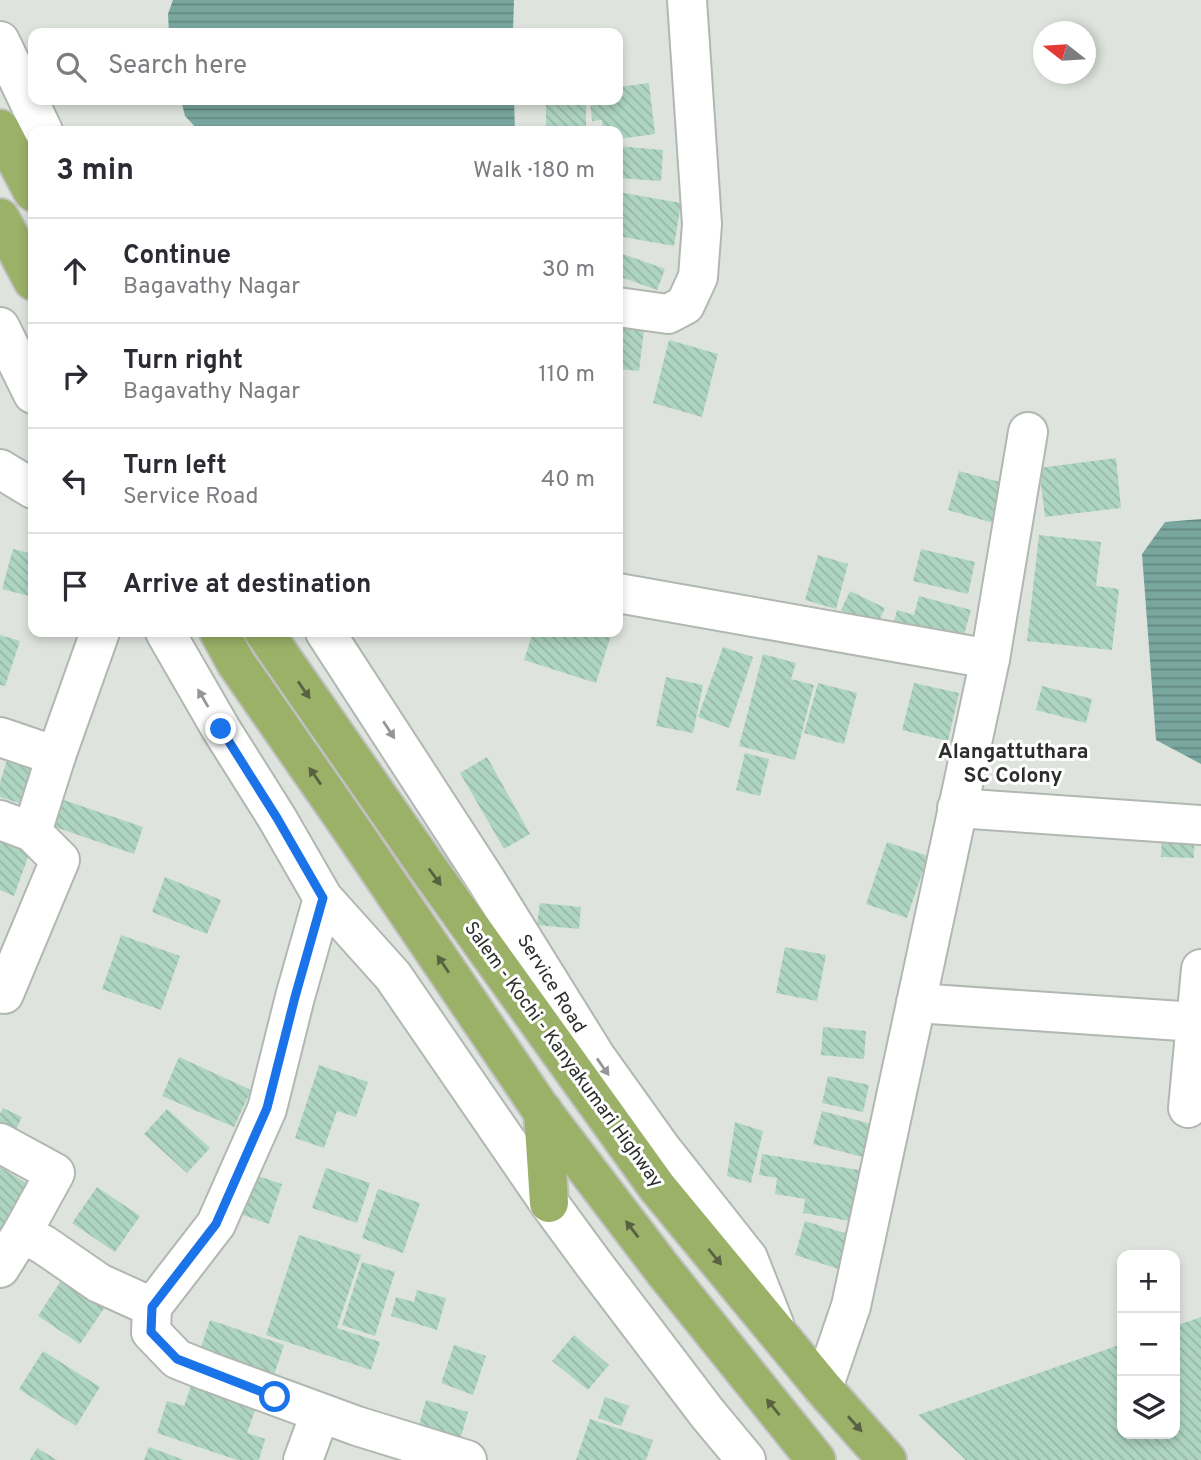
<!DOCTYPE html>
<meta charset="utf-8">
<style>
body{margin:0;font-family:Overpass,sans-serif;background:#f2f2f3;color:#2b2b33}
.controls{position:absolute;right:21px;bottom:21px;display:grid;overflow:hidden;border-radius:14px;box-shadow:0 4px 10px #0003}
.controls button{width:63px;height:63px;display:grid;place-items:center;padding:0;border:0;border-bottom:2px solid #e1e1e2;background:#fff;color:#2b2b33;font:35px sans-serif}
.compass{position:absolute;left:1033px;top:21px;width:63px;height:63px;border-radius:50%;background:#fff;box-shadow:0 4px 10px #0003;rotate:287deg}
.stop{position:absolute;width:21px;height:21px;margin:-16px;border:5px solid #1a73e8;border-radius:50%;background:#fff}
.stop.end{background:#1a73e8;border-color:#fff;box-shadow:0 2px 7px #0008}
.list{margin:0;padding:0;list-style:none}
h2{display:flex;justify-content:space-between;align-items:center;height:91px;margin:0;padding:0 28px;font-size:30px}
h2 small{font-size:23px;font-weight:400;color:#7c7c81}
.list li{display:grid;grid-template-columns:46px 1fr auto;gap:21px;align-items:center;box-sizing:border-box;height:105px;padding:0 28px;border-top:2px solid #e1e1e2}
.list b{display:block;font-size:26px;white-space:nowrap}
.list p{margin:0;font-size:23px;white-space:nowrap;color:#7c7c81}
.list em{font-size:23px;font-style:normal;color:#7c7c81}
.icon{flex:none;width:38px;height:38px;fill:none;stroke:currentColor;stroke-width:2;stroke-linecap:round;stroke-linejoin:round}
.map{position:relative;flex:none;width:1201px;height:1460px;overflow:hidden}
.search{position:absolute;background:#fff;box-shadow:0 4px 10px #0003;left:28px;top:28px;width:595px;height:77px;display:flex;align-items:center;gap:18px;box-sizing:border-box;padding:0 24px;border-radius:14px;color:#7c7c81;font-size:26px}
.panel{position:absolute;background:#fff;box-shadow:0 4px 10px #0003;left:28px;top:126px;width:595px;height:511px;border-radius:14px}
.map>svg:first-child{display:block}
</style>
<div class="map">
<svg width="1201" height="1460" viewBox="0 0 1201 1460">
<defs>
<pattern id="water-rules" width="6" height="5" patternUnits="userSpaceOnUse" patternTransform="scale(1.75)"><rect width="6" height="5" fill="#79a79f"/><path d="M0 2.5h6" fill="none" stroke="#638882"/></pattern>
<pattern id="building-back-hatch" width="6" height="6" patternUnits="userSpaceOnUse" patternTransform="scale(1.75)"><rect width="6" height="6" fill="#aed5c1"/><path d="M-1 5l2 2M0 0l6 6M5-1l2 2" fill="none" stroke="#96b7a6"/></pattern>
</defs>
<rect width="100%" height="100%" fill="#dee4dd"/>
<g fill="url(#water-rules)">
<polygon points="173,0 514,0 513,33 169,33 168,14"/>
<polygon points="181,100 514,100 515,131 199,131 185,116"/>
<polygon points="1201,519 1201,764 1156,740 1142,554 1165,522"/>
</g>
<g fill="url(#building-back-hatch)">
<polygon points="649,83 655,134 618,139 618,131 603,131 602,120 592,121 590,100 618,100 618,87"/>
<rect x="546" y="100" width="40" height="31"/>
<polygon points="618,146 663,150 661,181 618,178"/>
<polygon points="618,192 681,203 674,246 618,236"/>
<polygon points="623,254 665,269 657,290 618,276 618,269"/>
<polygon points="618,326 644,330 639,371 618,369"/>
<polygon points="669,340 718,354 702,417 653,403"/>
<polygon points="1116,458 1121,508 1045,517 1039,468"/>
<polygon points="959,471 1011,485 1000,525 948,510"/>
<polygon points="1039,535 1101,542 1096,586 1119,589 1112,650 1027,641"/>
<polygon points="13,549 33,554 33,597 2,589"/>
<polygon points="921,549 975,562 968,594 913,581"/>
<polygon points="818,555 848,564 836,609 805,600"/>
<polygon points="850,591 885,608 876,627 841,610"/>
<polygon points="919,596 971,610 960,649 891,632 897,610 914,615"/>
<polygon points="533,632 612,632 596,683 524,660"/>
<polygon points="0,635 20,641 5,686 0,685"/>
<polygon points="723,647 753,657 729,728 698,717"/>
<polygon points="763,654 796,663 791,679 814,685 795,760 739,746"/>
<polygon points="666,677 703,685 693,733 656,726"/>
<polygon points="818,683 857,693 844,744 804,733"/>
<polygon points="914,683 959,693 948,741 902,730"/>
<polygon points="1042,686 1092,699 1086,723 1036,710"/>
<polygon points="745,753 769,759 760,796 736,790"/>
<polygon points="487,757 530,834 504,849 460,773"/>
<polygon points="7,760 40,770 29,806 0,797 0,783"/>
<polygon points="55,797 143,827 134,854 46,824"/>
<polygon points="1163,813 1195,814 1194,858 1161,857"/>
<polygon points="0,835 32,846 14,896 0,890"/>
<polygon points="887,842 928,856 907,918 866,904"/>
<polygon points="165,877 221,900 207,934 152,912"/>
<polygon points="540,903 581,907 579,929 537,925"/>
<polygon points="121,935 180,956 161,1010 102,989"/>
<polygon points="785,947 826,955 817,1001 776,993"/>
<polygon points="823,1027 866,1031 864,1059 821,1055"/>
<polygon points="179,1057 251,1090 234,1127 162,1096"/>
<polygon points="319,1065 368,1082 356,1117 337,1111 324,1148 295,1138"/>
<polygon points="828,1076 869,1085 863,1112 822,1103"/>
<polygon points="3,1108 22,1117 14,1134 0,1127 0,1114"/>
<polygon points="167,1109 210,1148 187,1173 144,1134"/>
<polygon points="822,1111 879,1126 870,1159 813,1144"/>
<polygon points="735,1122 763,1131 751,1183 727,1176"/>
<polygon points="762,1154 865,1171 856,1222 803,1213 805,1199 775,1194 777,1178 759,1175"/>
<polygon points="0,1167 28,1184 0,1230"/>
<polygon points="326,1168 370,1183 357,1223 312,1208"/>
<polygon points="252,1174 282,1184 269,1224 238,1213"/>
<polygon points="97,1187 140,1216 115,1252 72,1223"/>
<polygon points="378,1189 420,1203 403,1253 362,1238"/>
<polygon points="805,1221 855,1236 845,1271 795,1255"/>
<polygon points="299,1235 361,1255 337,1328 380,1342 371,1370 266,1335"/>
<polygon points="362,1262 395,1272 375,1336 342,1325"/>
<polygon points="64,1276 107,1304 80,1344 38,1316"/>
<polygon points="417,1290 446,1298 437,1330 391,1316 396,1297 414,1302"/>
<polygon points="1201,1317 1201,1460 966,1460 918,1415 1122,1344 1122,1434 1175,1434 1175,1326"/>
<polygon points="210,1320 284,1345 270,1387 196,1362"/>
<polygon points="574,1335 609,1365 588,1390 552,1361"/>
<polygon points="454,1345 486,1356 473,1395 441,1383"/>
<polygon points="43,1351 100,1387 76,1426 19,1389"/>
<polygon points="193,1380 258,1402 247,1433 265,1439 259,1460 237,1460 157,1433 167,1401 184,1406"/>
<polygon points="605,1397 629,1406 621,1426 598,1418"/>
<polygon points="426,1400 468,1412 459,1444 417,1432"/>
<polygon points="590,1419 653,1440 646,1460 576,1460"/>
<polygon points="149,1447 184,1460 144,1460"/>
<polygon points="37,1448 57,1460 30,1460"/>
</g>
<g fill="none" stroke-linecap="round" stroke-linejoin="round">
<defs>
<g id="minor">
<polyline points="0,41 43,131"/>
<polyline points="618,307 668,314 685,305 698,277 702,224 687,0"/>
<polyline points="0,327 33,394"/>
<polyline points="0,469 33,489"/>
<polyline points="618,593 990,659"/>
<polyline points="165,632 221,729 277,818 323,898 393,976 549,1203 593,1263 707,1413 746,1460"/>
<polyline points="325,632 486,880 596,1057 661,1148 748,1258 774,1324"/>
<polyline points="0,737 56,756 100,632"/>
<polyline points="957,808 1201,825"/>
<polyline points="0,820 32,832 60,860 4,994"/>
<polyline points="32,832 56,756"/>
<polyline points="323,898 295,997 267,1109 216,1224 152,1307 151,1332 177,1359 207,1371 357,1426 467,1460"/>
<polyline points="916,1003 1196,1022"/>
<polyline points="1188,1108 1201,969"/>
<polyline points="0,1143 55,1173 22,1233 44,1245 99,1283 152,1307"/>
<polyline points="0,1268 22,1233"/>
<polyline points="823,1388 851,1306 990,659 1028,432"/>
<polyline points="303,1460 320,1414"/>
</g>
<g id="highway">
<polyline points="0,129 33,192"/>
<polyline points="0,218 33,281"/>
<polyline points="219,632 236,663 354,833 540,1108 664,1271 816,1460"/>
<polyline points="264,632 425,864 657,1187 823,1388 887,1460"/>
<polyline points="543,1111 549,1203"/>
</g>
</defs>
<use href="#minor" stroke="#b1b7b1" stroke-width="42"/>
<use href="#highway" stroke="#bfc0bf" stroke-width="42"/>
<use href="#minor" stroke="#fff" stroke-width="38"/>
<use href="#highway" stroke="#9bb168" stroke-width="38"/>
</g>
<defs><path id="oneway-solid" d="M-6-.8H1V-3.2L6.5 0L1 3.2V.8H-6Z" transform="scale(1.75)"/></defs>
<g fill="#586243">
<use href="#oneway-solid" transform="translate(304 690) rotate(55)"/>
<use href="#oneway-solid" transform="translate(315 776) rotate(-125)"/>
<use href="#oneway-solid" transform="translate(435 877) rotate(54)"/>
<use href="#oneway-solid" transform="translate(443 964) rotate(-124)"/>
<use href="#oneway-solid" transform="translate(632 1229) rotate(-127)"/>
<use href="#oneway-solid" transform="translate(715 1257) rotate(51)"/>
<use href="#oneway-solid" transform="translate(773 1407) rotate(-129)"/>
<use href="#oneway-solid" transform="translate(855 1424) rotate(48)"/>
</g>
<g fill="#959695">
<use href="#oneway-solid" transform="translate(203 698) rotate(-120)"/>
<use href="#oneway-solid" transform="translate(389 730) rotate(57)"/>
<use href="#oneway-solid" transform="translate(603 1067) rotate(55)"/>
</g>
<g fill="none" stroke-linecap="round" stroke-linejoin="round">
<polyline stroke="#1a73e8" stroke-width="9" points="221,729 277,818 323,898 295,997 267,1108 216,1224 152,1307 151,1332 177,1359 275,1397"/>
</g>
<g text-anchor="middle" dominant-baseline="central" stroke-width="6" stroke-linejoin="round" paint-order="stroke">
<g font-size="19" fill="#2b2e2b" stroke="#fff">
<text transform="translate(551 984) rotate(58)">Service Road</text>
<text transform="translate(563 1055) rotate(54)">Salem - Kochi - Kanyakumari Highway</text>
</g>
<g font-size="21" font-weight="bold" fill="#2b2e2b" stroke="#fff">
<text x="1013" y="752">Alangattuthara<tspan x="1013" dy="24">SC Colony</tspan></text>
</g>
</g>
</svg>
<div class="controls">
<button>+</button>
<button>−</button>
<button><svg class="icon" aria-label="layers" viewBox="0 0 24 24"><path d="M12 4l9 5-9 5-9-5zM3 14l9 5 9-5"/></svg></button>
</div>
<svg class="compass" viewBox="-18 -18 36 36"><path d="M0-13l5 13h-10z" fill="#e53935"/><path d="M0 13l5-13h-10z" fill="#7c7c81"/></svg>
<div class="stop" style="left:275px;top:1397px"></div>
<div class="stop end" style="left:221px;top:729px"></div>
<div class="search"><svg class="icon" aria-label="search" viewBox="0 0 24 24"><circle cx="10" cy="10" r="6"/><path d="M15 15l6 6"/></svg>Search here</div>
<section class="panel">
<h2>3 min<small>Walk · 180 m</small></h2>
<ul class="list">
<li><svg class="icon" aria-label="ahead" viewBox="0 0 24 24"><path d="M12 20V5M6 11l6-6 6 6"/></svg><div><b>Continue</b><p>Bagavathy Nagar</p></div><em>30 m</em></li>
<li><svg class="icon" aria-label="right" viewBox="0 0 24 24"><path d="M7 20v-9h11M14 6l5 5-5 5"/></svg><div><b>Turn right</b><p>Bagavathy Nagar</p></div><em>110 m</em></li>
<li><svg class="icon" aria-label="left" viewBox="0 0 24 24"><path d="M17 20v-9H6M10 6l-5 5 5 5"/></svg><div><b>Turn left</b><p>Service Road</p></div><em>40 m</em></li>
<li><svg class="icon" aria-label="arrive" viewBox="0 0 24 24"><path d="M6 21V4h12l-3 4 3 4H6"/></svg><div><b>Arrive at destination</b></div></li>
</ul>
</section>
</div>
